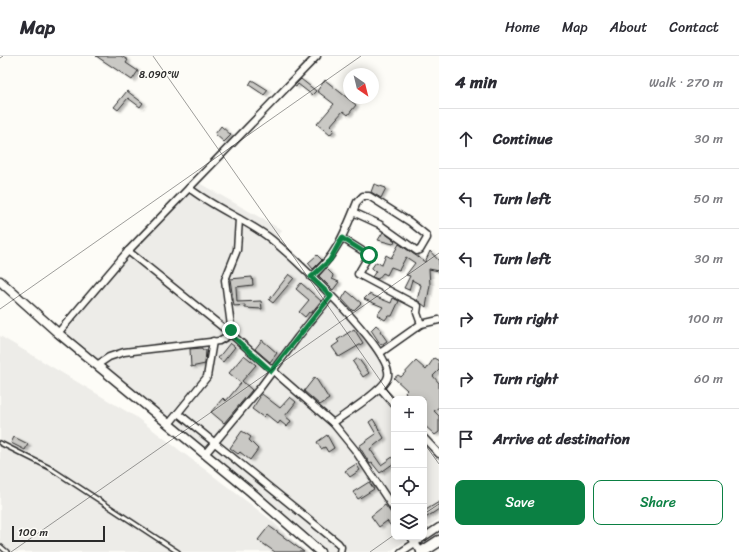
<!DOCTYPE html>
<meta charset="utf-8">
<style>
body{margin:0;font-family:Sriracha,sans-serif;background:#f2f2f3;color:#2b2b33}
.controls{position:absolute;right:12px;bottom:12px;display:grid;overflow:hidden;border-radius:8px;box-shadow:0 2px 10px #0003}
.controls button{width:36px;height:36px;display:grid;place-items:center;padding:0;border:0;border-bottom:1px solid #e1e1e2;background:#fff;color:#2b2b33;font:20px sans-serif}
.compass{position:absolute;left:343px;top:12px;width:36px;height:36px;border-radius:50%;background:#fff;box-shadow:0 2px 10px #0003;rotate:145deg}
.scale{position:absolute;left:12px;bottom:10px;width:93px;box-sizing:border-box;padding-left:4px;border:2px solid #2b2b2b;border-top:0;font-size:11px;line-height:14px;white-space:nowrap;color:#2b2b2b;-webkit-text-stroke:3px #fdfcf7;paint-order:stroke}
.stop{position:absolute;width:12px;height:12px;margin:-9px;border:3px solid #0b8043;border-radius:50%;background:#fff}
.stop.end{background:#0b8043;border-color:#fff;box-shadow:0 1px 4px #0008}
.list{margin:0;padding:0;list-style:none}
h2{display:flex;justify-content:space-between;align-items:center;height:52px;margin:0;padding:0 16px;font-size:17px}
h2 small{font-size:13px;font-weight:400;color:#7c7c81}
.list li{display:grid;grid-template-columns:26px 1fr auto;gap:12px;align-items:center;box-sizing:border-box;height:60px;padding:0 16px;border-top:1px solid #e1e1e2}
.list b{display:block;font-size:15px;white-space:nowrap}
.list em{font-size:13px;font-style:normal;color:#7c7c81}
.actions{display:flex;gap:8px;padding:12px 16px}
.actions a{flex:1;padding:9px 0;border:1px solid #0b8043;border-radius:8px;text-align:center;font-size:14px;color:#0b8043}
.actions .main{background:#0b8043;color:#fff}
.icon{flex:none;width:22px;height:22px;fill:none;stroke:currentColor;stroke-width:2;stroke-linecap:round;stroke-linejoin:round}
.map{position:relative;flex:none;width:439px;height:496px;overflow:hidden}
header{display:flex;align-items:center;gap:24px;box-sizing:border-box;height:56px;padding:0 20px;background:#fff;border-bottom:1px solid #e1e1e2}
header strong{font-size:19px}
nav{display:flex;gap:22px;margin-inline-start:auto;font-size:14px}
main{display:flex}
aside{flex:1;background:#fff}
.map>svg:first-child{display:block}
</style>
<header>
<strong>Map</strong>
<nav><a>Home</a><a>Map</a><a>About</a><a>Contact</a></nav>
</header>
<main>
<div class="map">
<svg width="439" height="496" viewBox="0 0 439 496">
<defs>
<filter id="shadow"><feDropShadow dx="3" dy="1.5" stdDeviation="1" flood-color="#0004"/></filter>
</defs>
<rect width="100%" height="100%" fill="#fdfcf7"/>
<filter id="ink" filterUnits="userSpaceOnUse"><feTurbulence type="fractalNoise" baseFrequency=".025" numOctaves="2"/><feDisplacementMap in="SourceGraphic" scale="8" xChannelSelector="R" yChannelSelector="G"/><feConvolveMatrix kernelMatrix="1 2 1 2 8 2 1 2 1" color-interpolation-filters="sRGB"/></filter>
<g filter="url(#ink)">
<g fill="#edece8">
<polygon points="199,127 282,174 276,184 300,205 385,307 389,325 385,337 394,348 394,481 412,481 389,496 326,496 310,479 66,276 122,206"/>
<polygon points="0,280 136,361 271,464 305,496 0,496"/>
<polygon points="424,381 439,398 439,463 424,473"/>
</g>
<g fill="#c9c8c4" stroke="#2b2b2b" filter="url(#shadow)">
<polygon points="96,0 121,0 128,4 126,7 138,15 132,24"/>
<polygon points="301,23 316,35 312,39 298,28 296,31 294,30"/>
<polygon points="252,24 268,34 264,39 249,29"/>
<polygon points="325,24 356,49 348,59 343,55 330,70 334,74 330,79 317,68 334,48 317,35"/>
<polygon points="127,35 143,47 140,51 128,42 118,54 114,51"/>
<polygon points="221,70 231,79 224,86 215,78"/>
<polygon points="374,128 386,132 381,142 371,136"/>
<polygon points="383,176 395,185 393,188 378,184"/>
<polygon points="399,188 425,206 430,195 439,205 439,215 429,213 430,229 426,251 417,244 421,229 412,224 409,234 404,232 410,220 406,219 415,207 406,201 399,214 391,211 387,219 383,217 378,223 372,221 376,215 371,213 376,206 382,209 386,199 391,202"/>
<polygon points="317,199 322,204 313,213 308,207"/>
<polygon points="326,212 333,219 332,223 339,226 333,234 319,220"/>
<polygon points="289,218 294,222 273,247 269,244"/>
<polygon points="252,221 253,229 236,231 237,246 261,245 262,253 245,252 245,249 234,250 230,223"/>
<polygon points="301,227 321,245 311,257 309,256 305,261 299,256 309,244 296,233"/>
<polygon points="347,235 361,247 353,255 342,243"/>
<polygon points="369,238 391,247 393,242 399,245 392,260 388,260 385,264 377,259 383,251 364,243"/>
<polygon points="376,269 382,274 380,275 387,285 381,289 371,274"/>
<polygon points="354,273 363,287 339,301 332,291 339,286 337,284"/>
<polygon points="262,284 277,297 270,306 255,293"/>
<polygon points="230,287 235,291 223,306 218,302"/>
<polygon points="202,292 202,294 206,294 205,308 191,311 190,293"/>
<polygon points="244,299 256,309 242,325 252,334 224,367 211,356 223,342 226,345 241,327 229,317"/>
<polygon points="358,302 369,317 363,321 353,306"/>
<polygon points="434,302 439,305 439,314 433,320 439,327 439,351 434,355 439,360 439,376 435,379 424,369 424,343 400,343 406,338 405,336 407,334 394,322 398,319 401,321 416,305 426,314"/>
<polygon points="315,321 329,343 320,349 304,335"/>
<polygon points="262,338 280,352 290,341 296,346 285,360 291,365 287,371 280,365 278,368 266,358 263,361 252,353"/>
<polygon points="373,363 384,382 370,393 381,409 394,400 394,407 380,417 372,407 370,408 359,390 376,378 369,366"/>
<polygon points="242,375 251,381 249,384 258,393 250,404 240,396 238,398 230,392"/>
<polygon points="327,379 334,392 328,396 325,391 321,393 317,386"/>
<polygon points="14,381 28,388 25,394 11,387"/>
<polygon points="356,408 360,414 350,421 345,415"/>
<polygon points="369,426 374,433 358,443 353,436"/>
<polygon points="439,446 439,453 424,463 424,455"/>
<polygon points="385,449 394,461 394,474 387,465 379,471 371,460"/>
<polygon points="269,470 304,496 275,496 258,484"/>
</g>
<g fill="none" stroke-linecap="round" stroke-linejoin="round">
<defs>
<g id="service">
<polyline points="0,387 50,412 178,496"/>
<polyline points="0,490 7,496"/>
</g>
<g id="minor">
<path d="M189 132C213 151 242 162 267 180 290 197 393 294 388 320 386 333 345 358 333 367"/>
<polyline points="342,182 369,199 358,218 418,250 417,257 421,268"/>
<polyline points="128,195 231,278 333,367 355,394 394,453"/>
<path d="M311 221C336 200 345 176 357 146L363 140H369L410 166 426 179 427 182 420 194 417 195 379 168 353 156"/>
<polyline points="58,277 128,195 317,0"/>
<polyline points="380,297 421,268 439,264"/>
<polyline points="97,309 109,301 124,296 219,285 231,278 231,270 225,224 237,194 239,163"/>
<polyline points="380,332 394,348"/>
<polyline points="178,357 338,487 341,491 340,496"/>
<polyline points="169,368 207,321 213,285"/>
<polyline points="424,382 439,398"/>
<polyline points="205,398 260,332 298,281 331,240"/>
<polyline points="411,481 421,496"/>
<polyline points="424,481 439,471"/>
<polyline points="401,496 424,481"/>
</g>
<polyline id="tertiary" points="0,225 58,277 251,436 320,496"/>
<polyline id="primary" points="422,496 439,485"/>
</defs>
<use href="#service" stroke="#2b2b2b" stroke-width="6"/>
<use href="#minor" stroke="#2b2b2b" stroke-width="9"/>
<use href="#tertiary" stroke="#2b2b2b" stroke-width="11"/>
<use href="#primary" stroke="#2b2b2b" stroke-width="13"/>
<use href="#service" stroke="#fdfcf7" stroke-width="3"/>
<use href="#minor" stroke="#fdfcf7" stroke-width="6"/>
<use href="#tertiary" stroke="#fdfcf7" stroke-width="8"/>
<use href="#primary" stroke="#fdfcf7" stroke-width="10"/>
</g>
</g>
<g fill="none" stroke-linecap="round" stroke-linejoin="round" filter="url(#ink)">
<polyline stroke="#0b8043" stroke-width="5" points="231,274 230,278 271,315 331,240 311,221 330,204 342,182 369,199"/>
</g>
<path fill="none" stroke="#2b2b2b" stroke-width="1" stroke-opacity="0.45" d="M153 0 394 344M0 2 3 0M0 253 361 0M424 387 439 408M424 458 439 448M11 496 439 197M370 496 394 479"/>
<g font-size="10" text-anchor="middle" fill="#2b2b2b" stroke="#fdfcf7" stroke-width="3" stroke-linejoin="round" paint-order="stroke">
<text x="159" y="22">8.090°W</text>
</g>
</svg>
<div class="controls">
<button>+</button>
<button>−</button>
<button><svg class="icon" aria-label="locate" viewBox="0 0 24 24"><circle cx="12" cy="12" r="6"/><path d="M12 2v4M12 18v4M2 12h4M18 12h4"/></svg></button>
<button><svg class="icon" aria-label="layers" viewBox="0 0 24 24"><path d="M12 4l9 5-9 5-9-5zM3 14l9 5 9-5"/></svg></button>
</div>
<svg class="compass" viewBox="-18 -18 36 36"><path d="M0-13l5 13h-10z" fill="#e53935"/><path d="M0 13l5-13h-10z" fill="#7c7c81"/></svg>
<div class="scale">100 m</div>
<div class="stop" style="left:369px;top:199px"></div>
<div class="stop end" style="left:231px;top:274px"></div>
</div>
<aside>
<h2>4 min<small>Walk · 270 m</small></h2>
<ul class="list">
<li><svg class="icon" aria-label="ahead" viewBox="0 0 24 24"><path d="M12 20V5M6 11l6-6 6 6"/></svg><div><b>Continue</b></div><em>30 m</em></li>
<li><svg class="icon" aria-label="left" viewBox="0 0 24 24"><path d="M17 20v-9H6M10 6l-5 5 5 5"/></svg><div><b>Turn left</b></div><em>50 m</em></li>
<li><svg class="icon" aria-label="left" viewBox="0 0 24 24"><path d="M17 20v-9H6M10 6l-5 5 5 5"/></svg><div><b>Turn left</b></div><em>30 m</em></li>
<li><svg class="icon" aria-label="right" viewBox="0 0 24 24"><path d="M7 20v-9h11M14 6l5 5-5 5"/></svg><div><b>Turn right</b></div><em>100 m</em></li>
<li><svg class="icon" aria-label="right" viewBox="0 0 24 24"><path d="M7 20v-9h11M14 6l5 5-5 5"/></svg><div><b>Turn right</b></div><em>60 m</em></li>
<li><svg class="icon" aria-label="arrive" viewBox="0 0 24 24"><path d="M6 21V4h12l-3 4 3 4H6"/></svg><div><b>Arrive at destination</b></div></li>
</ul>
<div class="actions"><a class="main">Save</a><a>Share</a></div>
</aside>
</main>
